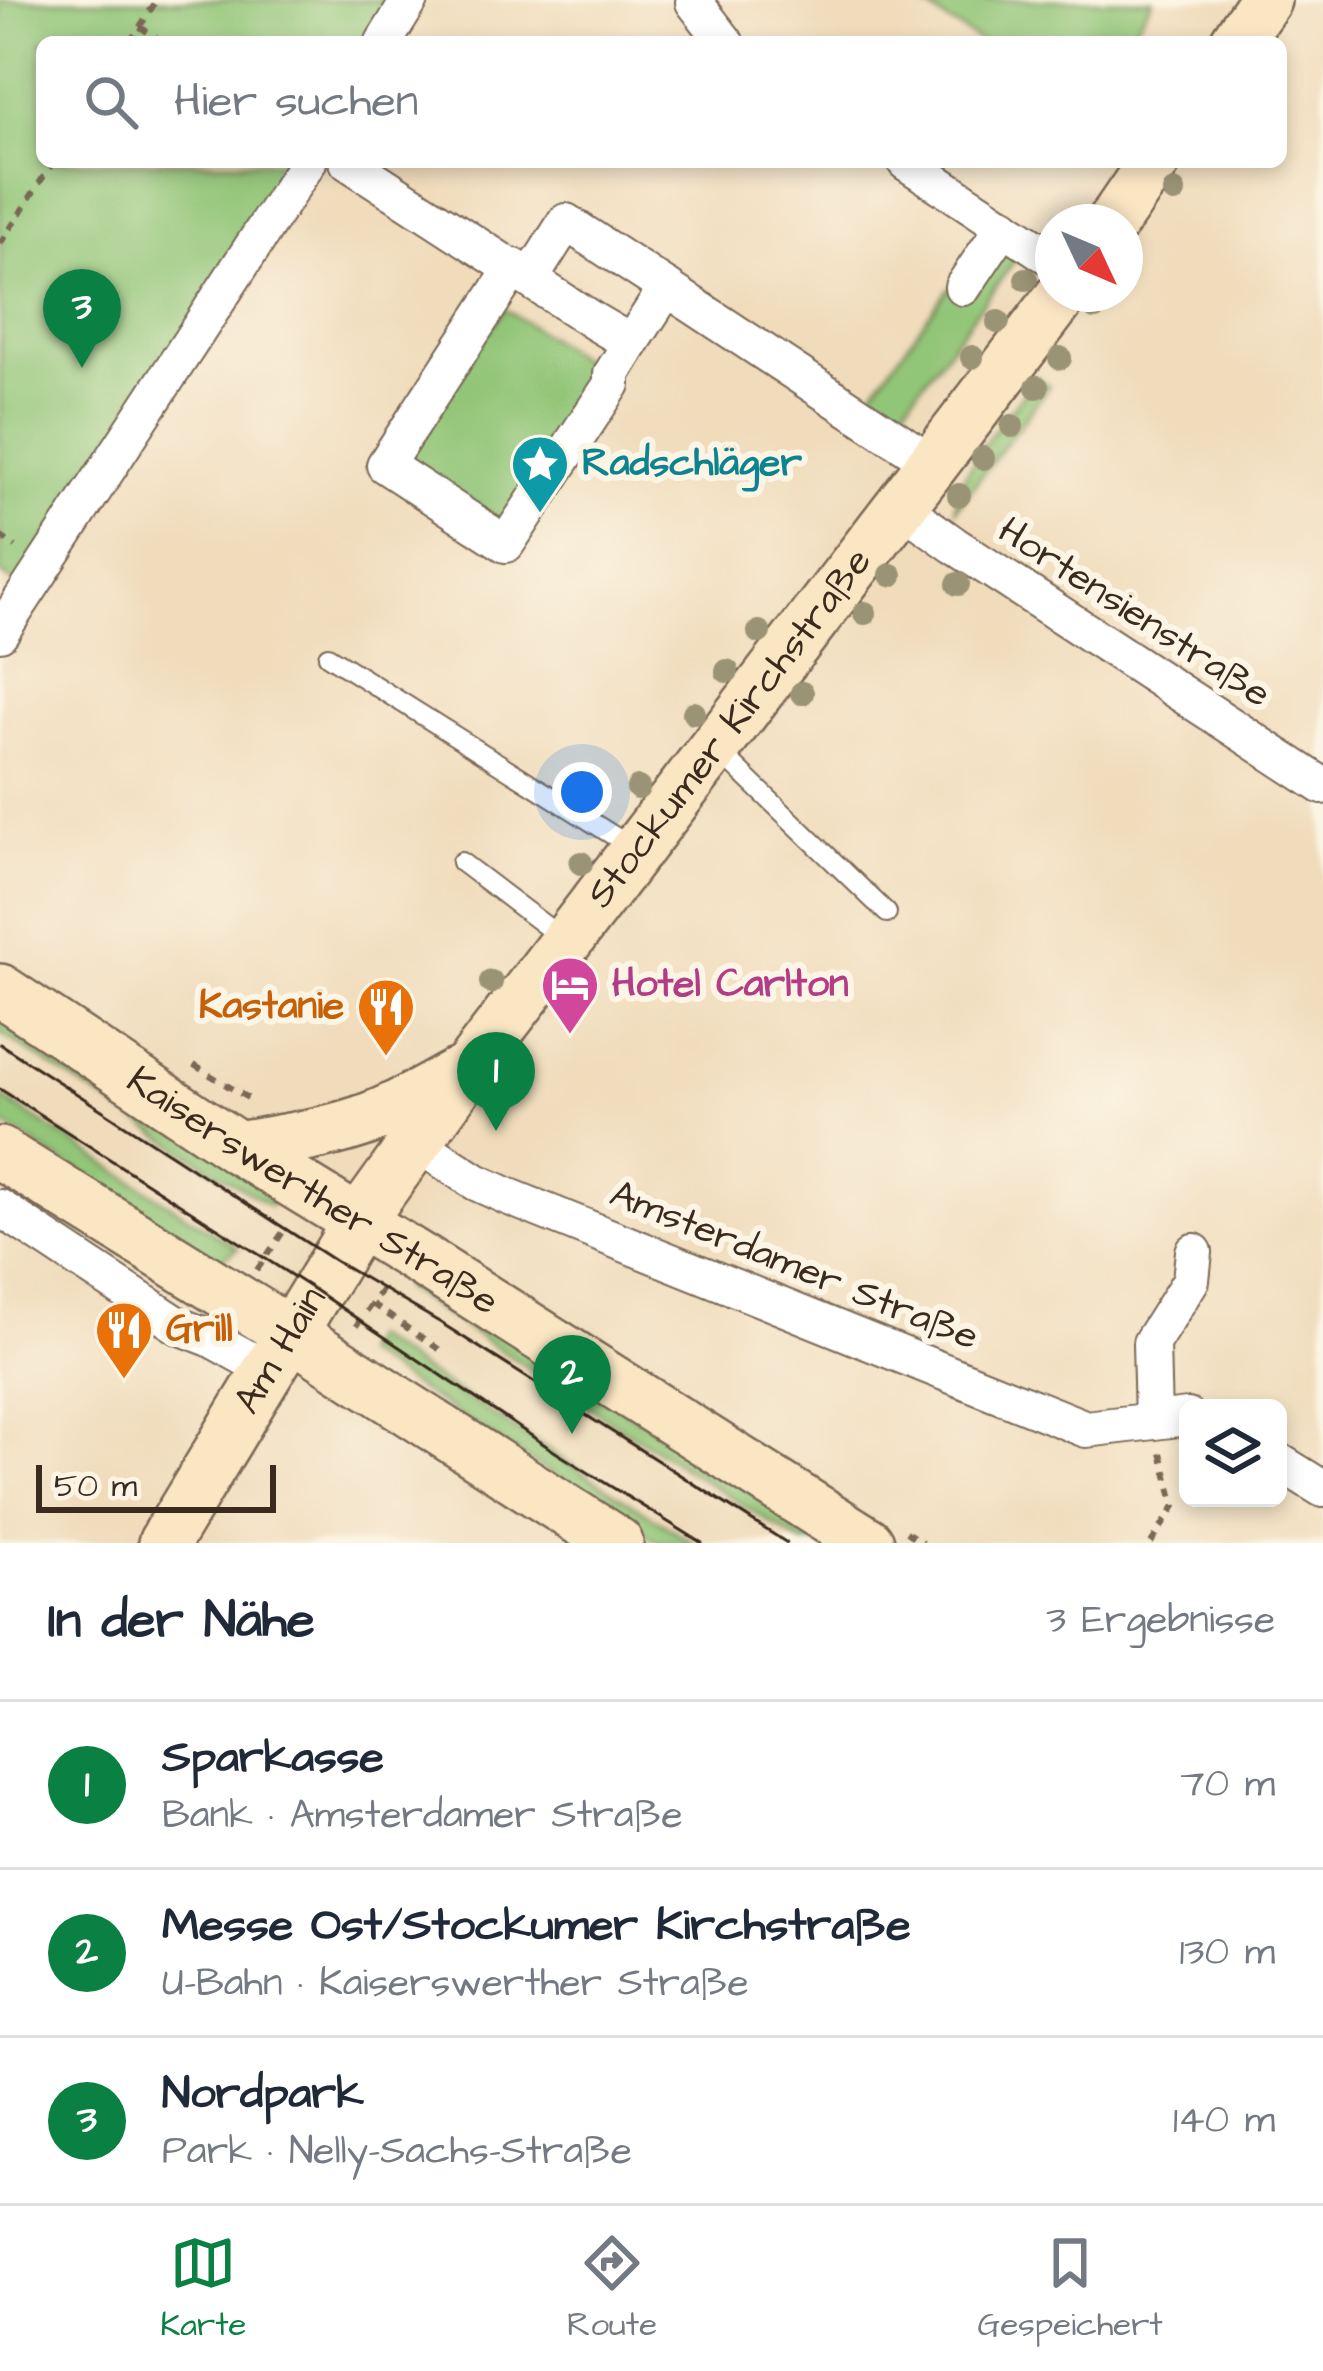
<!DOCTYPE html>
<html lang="de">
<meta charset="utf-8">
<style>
body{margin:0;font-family:"Architects Daughter",sans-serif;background:#f2f2f3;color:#1f2937}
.controls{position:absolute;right:36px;bottom:36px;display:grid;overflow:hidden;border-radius:18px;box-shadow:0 6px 18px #0003}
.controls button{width:108px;height:108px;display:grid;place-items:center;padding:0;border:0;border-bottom:3px solid #e0e1e3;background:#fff;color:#1f2937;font:60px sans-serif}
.compass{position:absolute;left:1035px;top:204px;width:108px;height:108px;border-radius:50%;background:#fff;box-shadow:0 6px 18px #0003;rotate:134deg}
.scale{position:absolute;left:36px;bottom:30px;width:240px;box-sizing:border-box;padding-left:12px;border:6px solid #3b2a1e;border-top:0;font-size:33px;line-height:42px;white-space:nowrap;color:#3b2a1e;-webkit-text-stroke:9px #fcf5e5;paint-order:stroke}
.you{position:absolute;left:582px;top:792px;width:42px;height:42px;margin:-30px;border:9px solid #fff;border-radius:50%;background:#1a73e8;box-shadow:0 0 0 18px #1a73e833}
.badge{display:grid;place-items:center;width:78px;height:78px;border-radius:50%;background:#0b8043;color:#fff;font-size:39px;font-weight:700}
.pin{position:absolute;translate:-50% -99px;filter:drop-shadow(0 3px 6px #0008)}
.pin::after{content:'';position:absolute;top:63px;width:42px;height:36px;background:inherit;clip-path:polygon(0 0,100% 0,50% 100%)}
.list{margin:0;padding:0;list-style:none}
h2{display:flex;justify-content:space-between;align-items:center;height:156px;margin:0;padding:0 48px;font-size:51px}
h2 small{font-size:39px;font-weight:400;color:#747a83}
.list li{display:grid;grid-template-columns:78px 1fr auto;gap:36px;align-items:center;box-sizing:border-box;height:168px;padding:0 48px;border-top:3px solid #e0e1e3}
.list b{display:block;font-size:45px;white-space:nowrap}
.list p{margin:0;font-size:39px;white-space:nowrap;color:#747a83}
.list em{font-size:39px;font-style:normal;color:#747a83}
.icon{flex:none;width:66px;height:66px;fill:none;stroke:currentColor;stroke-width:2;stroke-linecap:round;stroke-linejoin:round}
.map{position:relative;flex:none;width:1323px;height:1543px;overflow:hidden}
.search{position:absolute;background:#fff;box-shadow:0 6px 18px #0003;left:36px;right:36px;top:36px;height:132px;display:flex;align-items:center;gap:30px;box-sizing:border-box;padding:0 42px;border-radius:18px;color:#747a83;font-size:45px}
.sheet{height:660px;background:#fff}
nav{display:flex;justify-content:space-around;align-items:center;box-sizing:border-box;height:168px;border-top:3px solid #e0e1e3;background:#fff;font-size:33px;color:#747a83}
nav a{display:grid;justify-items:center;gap:6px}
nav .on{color:#0b8043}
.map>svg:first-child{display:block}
</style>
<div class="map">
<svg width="1323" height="1543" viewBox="0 0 1323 1543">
<rect width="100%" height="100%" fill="#fcf5e5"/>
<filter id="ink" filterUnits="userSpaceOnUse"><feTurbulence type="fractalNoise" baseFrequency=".00833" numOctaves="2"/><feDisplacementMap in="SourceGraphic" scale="24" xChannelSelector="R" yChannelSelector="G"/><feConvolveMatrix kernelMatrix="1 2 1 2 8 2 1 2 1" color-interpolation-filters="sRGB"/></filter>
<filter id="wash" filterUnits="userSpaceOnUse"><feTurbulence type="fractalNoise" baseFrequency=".004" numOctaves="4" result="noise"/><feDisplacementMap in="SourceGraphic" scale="48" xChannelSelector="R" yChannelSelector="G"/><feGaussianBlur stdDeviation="2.7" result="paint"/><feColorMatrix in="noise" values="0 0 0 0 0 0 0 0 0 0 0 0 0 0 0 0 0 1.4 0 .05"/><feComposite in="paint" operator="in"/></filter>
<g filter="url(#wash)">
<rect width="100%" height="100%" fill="#f0dcbb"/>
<g fill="#91c577" stroke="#66784a" stroke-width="3">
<polygon points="0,0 401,0 374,42 42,42 42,162 297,162 21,587 0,573"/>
<polygon points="915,0 1153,0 1126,42 980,42"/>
<polygon points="1015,247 1022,251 898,416 869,397 947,290 1003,252"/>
<polygon points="505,309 602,373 506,524 409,463 408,444"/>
<path d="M1037 377 1049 386 956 509C953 473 1014 407 1037 377Z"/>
<polygon points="0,1009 280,1189 270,1206 0,1033"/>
<polygon points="0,1096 238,1248 217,1262 0,1122"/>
<polygon points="412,1274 834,1543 802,1543 403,1288"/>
<polygon points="370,1337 694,1543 659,1543 361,1353"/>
</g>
</g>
<g filter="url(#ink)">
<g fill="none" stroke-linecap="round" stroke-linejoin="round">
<defs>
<g id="lane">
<polyline points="328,656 633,848"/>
<polyline points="719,751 887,913"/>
<polyline points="461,862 563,939"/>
</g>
<g id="street">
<polyline points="694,2 725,42"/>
<polyline points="384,42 410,0"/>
<polyline points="348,162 595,322 631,343 612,374 612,384 506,544 385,465 514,267"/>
<polyline points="906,162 1053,259"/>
<polyline points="530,279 566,222 667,288 631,343"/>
<polyline points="963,287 1004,226"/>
<polyline points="667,288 934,464"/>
<polyline points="901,507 954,545 1323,786"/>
<polyline points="0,633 308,162"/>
<polyline points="415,1142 476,1182 507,1196 1086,1429 1188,1417"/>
<polyline points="0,1208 179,1326 210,1338 268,1370"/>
<polyline points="1153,1421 1151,1343 1191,1280 1194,1252"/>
<polyline points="1278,1461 1323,1489"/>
</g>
<g id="secondary">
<polyline points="1236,42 1265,0"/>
<polyline points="1113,222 1154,162"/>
<path id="s1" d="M0 990 238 1148 426 1263 868 1543"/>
<path d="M238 1148C282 1140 329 1134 371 1118 401 1107 429 1090 458 1074"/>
<polyline points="0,1153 290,1333 617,1543"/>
<path id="s2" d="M164 1543 359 1221 469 1068 1063 294"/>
</g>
</defs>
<use href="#lane" stroke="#7a6855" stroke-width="22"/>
<use href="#street" stroke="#7a6855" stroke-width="40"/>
<use href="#secondary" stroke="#7a6855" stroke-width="56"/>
<g stroke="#7a6855" stroke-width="6" stroke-dasharray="9 9" stroke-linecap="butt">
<polyline points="140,27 163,42"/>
<polyline points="130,42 157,0"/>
<polyline points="0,244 53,162"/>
<polyline points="0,536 16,547"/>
<polyline points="194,1065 254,1102"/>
<polyline points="257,1270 287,1226"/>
<polyline points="372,1304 443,1352"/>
<polyline points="356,1326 386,1283"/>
<polyline points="906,1532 923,1543"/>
<polyline points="1151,1543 1175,1506 1161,1453"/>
</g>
<use href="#lane" stroke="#fff" stroke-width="18"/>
<use href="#street" stroke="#fff" stroke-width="36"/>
<use href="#secondary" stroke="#fbe6c4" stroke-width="51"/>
<g stroke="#3b2a1e" stroke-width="3">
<polyline points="0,1044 335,1261 441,1323 787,1543"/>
<polyline points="0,1089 316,1291 557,1453 702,1543"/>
</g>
</g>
<g fill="#9b9374">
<circle cx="1174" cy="192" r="12"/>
<circle cx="1026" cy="279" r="12"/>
<circle cx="1095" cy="308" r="12"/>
<circle cx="998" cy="322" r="12"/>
<circle cx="972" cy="357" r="12"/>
<circle cx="1060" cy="358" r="12"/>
<circle cx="1037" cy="387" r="12"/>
<circle cx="1012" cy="426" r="12"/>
<circle cx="983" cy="458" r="12"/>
<circle cx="959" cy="495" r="12"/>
<circle cx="891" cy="575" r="12"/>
<circle cx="958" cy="584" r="12"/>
<circle cx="865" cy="613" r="12"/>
<circle cx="759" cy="632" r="12"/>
<circle cx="727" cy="671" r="12"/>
<circle cx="802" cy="693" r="12"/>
<circle cx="694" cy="713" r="12"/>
<circle cx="638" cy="788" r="12"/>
<circle cx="581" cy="863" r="12"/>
<circle cx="491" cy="982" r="12"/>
</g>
</g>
<defs>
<symbol id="sight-pin" viewBox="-11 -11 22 30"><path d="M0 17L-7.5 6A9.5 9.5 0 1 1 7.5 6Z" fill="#0f9aa8" stroke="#fcf5e5"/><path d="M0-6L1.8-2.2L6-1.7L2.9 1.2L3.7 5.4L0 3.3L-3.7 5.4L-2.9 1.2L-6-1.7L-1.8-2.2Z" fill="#fff"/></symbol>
<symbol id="hotel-pin" viewBox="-11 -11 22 30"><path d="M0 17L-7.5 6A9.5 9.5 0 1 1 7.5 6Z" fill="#d1479c" stroke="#fcf5e5"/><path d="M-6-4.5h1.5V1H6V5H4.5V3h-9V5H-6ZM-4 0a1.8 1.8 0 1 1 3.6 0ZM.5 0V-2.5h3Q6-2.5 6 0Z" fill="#fff"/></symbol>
<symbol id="restaurant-pin" viewBox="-11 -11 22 30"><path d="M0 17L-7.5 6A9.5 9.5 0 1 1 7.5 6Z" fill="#e8710a" stroke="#fcf5e5"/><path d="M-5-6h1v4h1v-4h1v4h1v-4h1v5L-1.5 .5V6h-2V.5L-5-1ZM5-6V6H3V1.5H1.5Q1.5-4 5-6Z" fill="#fff"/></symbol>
</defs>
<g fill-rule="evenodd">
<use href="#sight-pin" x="507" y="431" width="66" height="90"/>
<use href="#hotel-pin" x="537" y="952" width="66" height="90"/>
<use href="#restaurant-pin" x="353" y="974" width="66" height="90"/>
<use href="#restaurant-pin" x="91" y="1297" width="66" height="90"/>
</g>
<g text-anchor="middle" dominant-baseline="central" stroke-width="12" stroke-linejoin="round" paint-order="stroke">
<g font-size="39" font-weight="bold" fill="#0d838f" stroke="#fcf5e5" text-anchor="start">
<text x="582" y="464">Radschläger</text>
</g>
<g font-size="39" fill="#3b2a1e" stroke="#fcf5e5">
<text transform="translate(1134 613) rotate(33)">Hortensienstraße</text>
<text stroke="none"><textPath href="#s2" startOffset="993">Stockumer Kirchstraße</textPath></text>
<text stroke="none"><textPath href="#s1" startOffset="372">Kaiserswerther Straße</textPath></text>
<text transform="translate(794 1266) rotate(22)">Amsterdamer Straße</text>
<text stroke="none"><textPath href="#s2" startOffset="225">Am Hain</textPath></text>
</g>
<g font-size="39" font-weight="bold" fill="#b23c85" stroke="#fcf5e5" text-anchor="start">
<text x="612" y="985">Hotel Carlton</text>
</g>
<g font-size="39" font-weight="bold" fill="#c56008" stroke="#fcf5e5" text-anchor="end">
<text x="344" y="1007">Kastanie</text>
<text x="166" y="1330" text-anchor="start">Grill</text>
</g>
</g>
</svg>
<div class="controls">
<button><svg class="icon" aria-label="layers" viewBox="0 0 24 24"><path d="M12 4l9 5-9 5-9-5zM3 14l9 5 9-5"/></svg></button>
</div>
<svg class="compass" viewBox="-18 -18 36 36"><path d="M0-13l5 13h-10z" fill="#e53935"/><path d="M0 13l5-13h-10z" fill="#747a83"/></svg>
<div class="scale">50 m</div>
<div class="you"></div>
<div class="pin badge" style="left:496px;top:1131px">1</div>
<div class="pin badge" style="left:572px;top:1434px">2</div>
<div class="pin badge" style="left:82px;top:368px">3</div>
<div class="search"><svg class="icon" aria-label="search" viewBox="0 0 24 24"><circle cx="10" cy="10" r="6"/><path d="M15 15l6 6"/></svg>Hier suchen</div>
</div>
<section class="sheet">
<h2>In der Nähe<small>3 Ergebnisse</small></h2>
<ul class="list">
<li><span class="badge">1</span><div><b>Sparkasse</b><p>Bank · Amsterdamer Straße</p></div><em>70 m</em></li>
<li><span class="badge">2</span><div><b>Messe Ost/Stockumer Kirchstraße</b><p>U-Bahn · Kaiserswerther Straße</p></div><em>130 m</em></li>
<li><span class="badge">3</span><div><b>Nordpark</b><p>Park · Nelly-Sachs-Straße</p></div><em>140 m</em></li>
</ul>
</section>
<nav>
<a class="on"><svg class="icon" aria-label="map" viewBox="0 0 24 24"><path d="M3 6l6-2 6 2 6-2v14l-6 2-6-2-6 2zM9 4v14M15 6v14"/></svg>Karte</a>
<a><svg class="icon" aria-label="directions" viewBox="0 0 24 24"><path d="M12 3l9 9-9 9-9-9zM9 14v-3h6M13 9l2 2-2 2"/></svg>Route</a>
<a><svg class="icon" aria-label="saved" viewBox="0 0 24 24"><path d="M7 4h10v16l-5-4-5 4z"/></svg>Gespeichert</a>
</nav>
